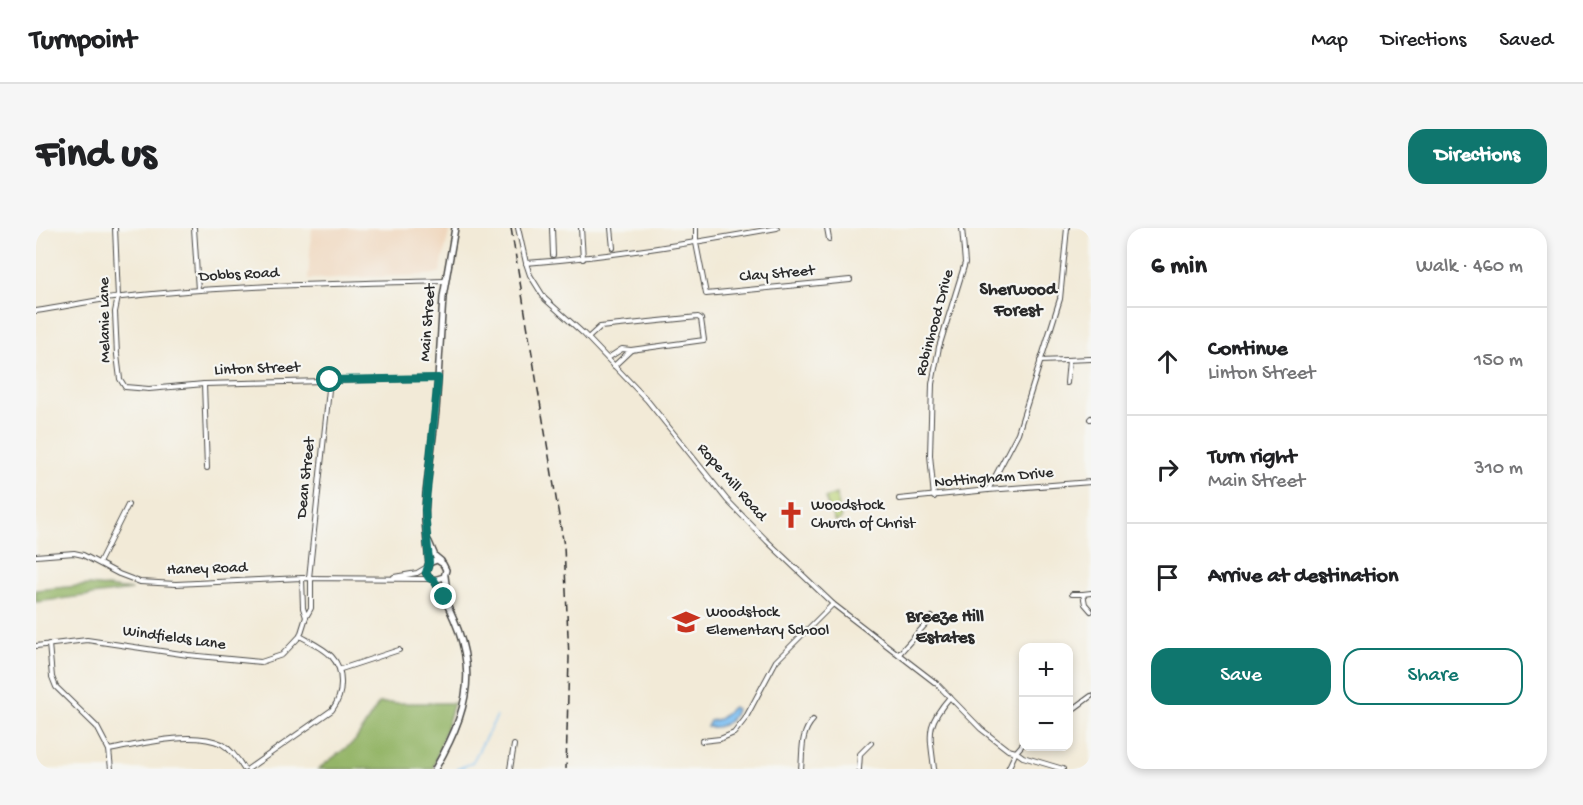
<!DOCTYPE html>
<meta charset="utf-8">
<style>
body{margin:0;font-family:"Gochi Hand",sans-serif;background:#f6f6f6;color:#202124}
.controls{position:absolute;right:18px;bottom:18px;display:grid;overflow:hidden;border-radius:12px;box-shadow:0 3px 9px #0003}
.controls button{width:54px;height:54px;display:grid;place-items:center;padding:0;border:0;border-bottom:2px solid #e0e0e0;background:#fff;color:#202124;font:30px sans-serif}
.stop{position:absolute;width:18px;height:18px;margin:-14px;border:4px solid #0f766e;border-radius:50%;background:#fff}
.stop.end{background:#0f766e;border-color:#fff;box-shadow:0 2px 6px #0008}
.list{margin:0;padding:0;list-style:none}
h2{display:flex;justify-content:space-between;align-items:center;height:78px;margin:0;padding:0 24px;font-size:26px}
h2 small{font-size:20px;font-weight:400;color:#757577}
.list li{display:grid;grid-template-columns:39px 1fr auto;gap:18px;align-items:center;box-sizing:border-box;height:108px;padding:0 24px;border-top:2px solid #e0e0e0}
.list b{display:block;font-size:22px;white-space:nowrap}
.list p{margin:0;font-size:20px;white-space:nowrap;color:#757577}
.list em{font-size:20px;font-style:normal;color:#757577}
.actions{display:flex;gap:12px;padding:18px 24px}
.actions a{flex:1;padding:14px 0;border:2px solid #0f766e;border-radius:18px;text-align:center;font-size:21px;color:#0f766e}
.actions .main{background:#0f766e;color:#fff}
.icon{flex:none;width:33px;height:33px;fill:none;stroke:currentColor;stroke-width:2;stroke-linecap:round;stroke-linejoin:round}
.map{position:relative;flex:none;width:1055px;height:541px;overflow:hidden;border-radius:18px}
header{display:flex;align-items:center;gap:36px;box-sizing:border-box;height:84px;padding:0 30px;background:#fff;border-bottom:2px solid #e0e0e0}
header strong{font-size:28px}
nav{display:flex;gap:33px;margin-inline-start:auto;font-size:21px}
.intro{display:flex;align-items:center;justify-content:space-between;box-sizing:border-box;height:144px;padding:0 36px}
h1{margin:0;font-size:42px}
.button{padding:15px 27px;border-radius:18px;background:#0f766e;color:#fff;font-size:21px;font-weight:700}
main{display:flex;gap:36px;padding:0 36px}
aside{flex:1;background:#fff;border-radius:18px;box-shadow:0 3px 9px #0003}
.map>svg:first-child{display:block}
</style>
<header>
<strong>Turnpoint</strong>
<nav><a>Map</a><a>Directions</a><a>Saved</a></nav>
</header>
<div class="intro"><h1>Find us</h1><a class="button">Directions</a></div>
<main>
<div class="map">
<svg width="1055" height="541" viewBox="0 0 1055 541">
<rect width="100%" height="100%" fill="#f6f6f2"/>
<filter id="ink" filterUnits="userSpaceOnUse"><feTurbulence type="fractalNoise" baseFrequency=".0167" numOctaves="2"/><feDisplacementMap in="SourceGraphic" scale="12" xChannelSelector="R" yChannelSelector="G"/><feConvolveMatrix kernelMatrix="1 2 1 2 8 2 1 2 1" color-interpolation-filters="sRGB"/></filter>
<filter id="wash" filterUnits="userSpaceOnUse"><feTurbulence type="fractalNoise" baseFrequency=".008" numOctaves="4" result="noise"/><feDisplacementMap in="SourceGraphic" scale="24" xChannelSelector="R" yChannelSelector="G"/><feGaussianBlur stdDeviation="1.35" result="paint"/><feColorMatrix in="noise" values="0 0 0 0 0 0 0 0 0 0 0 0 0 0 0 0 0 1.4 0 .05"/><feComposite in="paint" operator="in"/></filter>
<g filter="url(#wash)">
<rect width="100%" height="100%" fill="#f2ead7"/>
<polygon fill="#efd6bc" points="276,0 414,0 404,44 394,47 272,51"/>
<polygon fill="#bbd378" stroke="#737f52" stroke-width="1.5" points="800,266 805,291 799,294 789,270"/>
<g fill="#94b568" stroke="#60704a" stroke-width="1.5">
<polygon points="53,357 96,362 0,374 0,362"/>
<polygon points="343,475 418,475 397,541 282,541 319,513"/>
</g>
<path fill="#7cbef2" stroke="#54748e" stroke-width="1.5" d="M697 479 700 481C697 494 684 501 671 499L674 493 683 491Z"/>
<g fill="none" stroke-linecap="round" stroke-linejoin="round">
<polyline stroke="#7cbef2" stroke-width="1.5" points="421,541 436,535 461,488"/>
</g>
</g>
<g filter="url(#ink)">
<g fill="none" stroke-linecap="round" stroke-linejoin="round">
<defs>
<g id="minor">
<polyline points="79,0 82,69 79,84 81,127 84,151 89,159 113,161 168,156 402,150"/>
<polyline points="158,0 162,62"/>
<polyline points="482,0 490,35 494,47 509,71 548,106 611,172 691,272 731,313 797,376 901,456 945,501 972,522 980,524 987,529 1027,541"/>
<polyline points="516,0 517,27"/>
<polyline points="545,0 547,31"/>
<polyline points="575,0 577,20"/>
<polyline points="660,0 660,15 670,66 814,52"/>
<polyline points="791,0 793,11"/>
<path d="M490 35C574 29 657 15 741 0"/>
<path d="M0 83C29 79 57 72 86 69 193 57 301 56 409 53"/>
<polyline points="552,110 564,99 662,89 665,91 668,112 595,122"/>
<polyline points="572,130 586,121 595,122 578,138"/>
<polyline points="1004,133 1055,131"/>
<polyline points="1031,155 1033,132"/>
<polyline points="168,156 171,240"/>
<polyline points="1054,191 1055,190"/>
<polyline points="952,262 982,205 1024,71 1031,0"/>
<polyline points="898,269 894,227 896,156 903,119 929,35 926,0"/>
<polyline points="863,271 952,262 1055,254"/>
<polyline points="0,328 38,325 47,327 83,346 104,354 140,356 266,350 394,351"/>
<polyline points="63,335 92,277"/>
<polyline points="358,349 381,345 391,339"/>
<polyline points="266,350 267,380 270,389 275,380 275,350"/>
<polyline points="273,350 294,152"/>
<polyline points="1036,366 1047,366 1049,376 1055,383"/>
<polyline points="1047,366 1055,365"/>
<polyline points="13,416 16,449 20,459 61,499 73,522 75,541"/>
<polyline points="0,418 51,412 152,427 225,434 246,427 264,408 270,389"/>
<polyline points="863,426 896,389"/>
<polyline points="305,441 363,422"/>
<polyline points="1032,485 1055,468"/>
<polyline points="666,513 684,511 698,505 709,491 740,433 797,376"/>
<path d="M73 522C104 516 156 502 186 516 196 522 202 531 208 541"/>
<path d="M212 541 296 482C302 474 305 466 305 456 306 427 285 420 264 408"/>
<polyline points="474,541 478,517"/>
<path d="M765 541C767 523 764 506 777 492"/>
<polyline points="823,541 824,526 835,515"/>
<path d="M898 541C894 505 889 498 914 469"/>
<polyline points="972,541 980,524 987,516"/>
</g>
<g id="secondary">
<polyline points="393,314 399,328 405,333"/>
<polyline points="393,335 401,332 407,336 410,342 408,349 398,352 393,350 390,345 393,335 389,292 390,266 400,183 407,69 419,0"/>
<polyline points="409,348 412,371"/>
<path d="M398 352C441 426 442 467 399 541"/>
</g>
</defs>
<use href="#minor" stroke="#494845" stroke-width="6"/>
<use href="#secondary" stroke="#494845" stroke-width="8"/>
<use href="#minor" stroke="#fff" stroke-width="4"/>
<use href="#secondary" stroke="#fff" stroke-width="5"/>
<polyline stroke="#2b2b2b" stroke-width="1.5" stroke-dasharray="9 4.5" stroke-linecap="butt" points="475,0 528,318 533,430 530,541"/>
</g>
</g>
<g fill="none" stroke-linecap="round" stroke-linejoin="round" filter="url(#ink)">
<polyline stroke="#0f766e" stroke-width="8" points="294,152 402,150 389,282 393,335 390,345 393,350 398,352 408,369"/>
</g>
<defs>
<symbol id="church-bare" viewBox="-9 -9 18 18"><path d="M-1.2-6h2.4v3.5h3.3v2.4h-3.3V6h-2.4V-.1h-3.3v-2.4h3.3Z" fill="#c8321e" stroke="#f6f6f2" stroke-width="2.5" paint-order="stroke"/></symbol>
<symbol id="school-bare" viewBox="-9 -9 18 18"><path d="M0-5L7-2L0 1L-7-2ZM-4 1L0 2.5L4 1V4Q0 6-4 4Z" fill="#c8321e" stroke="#f6f6f2" stroke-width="2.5" paint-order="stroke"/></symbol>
</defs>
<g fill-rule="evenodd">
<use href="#church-bare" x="736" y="268" width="38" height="38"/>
<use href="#school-bare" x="631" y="375" width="38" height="38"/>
</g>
<g text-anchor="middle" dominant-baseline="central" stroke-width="4.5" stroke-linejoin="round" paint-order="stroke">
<g font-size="16" fill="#2b2b2b" stroke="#f6f6f2">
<text transform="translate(741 47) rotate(-5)">Clay Street</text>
<text transform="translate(203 48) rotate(-3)">Dobbs Road</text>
<text transform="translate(70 92) rotate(-91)">Melanie Lane</text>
<text transform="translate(393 95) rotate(-86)">Main Street</text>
<text transform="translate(900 95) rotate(-75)">Robinhood Drive</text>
<text transform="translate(221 142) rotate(-2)">Linton Street</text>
<text transform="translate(271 250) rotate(-84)">Dean Street</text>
<text transform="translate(958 251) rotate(-5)">Nottingham Drive</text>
<text transform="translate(695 255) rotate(49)">Rope Mill Road</text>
<text transform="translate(171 342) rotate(-2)">Haney Road</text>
<text transform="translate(138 411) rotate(8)">Windfields Lane</text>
</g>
<g font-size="16" fill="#2b2b2b" stroke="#f6f6f2" text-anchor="start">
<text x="775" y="278">Woodstock<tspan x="775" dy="18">Church of Christ</tspan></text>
<text x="670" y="385">Woodstock<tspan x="670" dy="18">Elementary School</tspan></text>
</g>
<g font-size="18" font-weight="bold" fill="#2b2b2b" stroke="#f6f6f2">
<text x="982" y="62">Sherwood<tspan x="982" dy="21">Forest</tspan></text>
<text x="909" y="389">Breeze Hill<tspan x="909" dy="21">Estates</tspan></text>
</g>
</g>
</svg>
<div class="controls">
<button>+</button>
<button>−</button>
</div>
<div class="stop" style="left:294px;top:152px"></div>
<div class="stop end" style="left:408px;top:369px"></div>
</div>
<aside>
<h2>6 min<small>Walk · 460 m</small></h2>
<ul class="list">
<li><svg class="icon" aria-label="ahead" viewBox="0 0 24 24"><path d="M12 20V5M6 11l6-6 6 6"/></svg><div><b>Continue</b><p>Linton Street</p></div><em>150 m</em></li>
<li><svg class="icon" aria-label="right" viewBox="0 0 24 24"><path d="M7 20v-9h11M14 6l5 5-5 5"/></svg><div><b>Turn right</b><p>Main Street</p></div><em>310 m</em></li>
<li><svg class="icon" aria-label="arrive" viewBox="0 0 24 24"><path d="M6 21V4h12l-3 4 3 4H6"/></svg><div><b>Arrive at destination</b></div></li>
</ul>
<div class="actions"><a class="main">Save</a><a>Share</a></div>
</aside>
</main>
